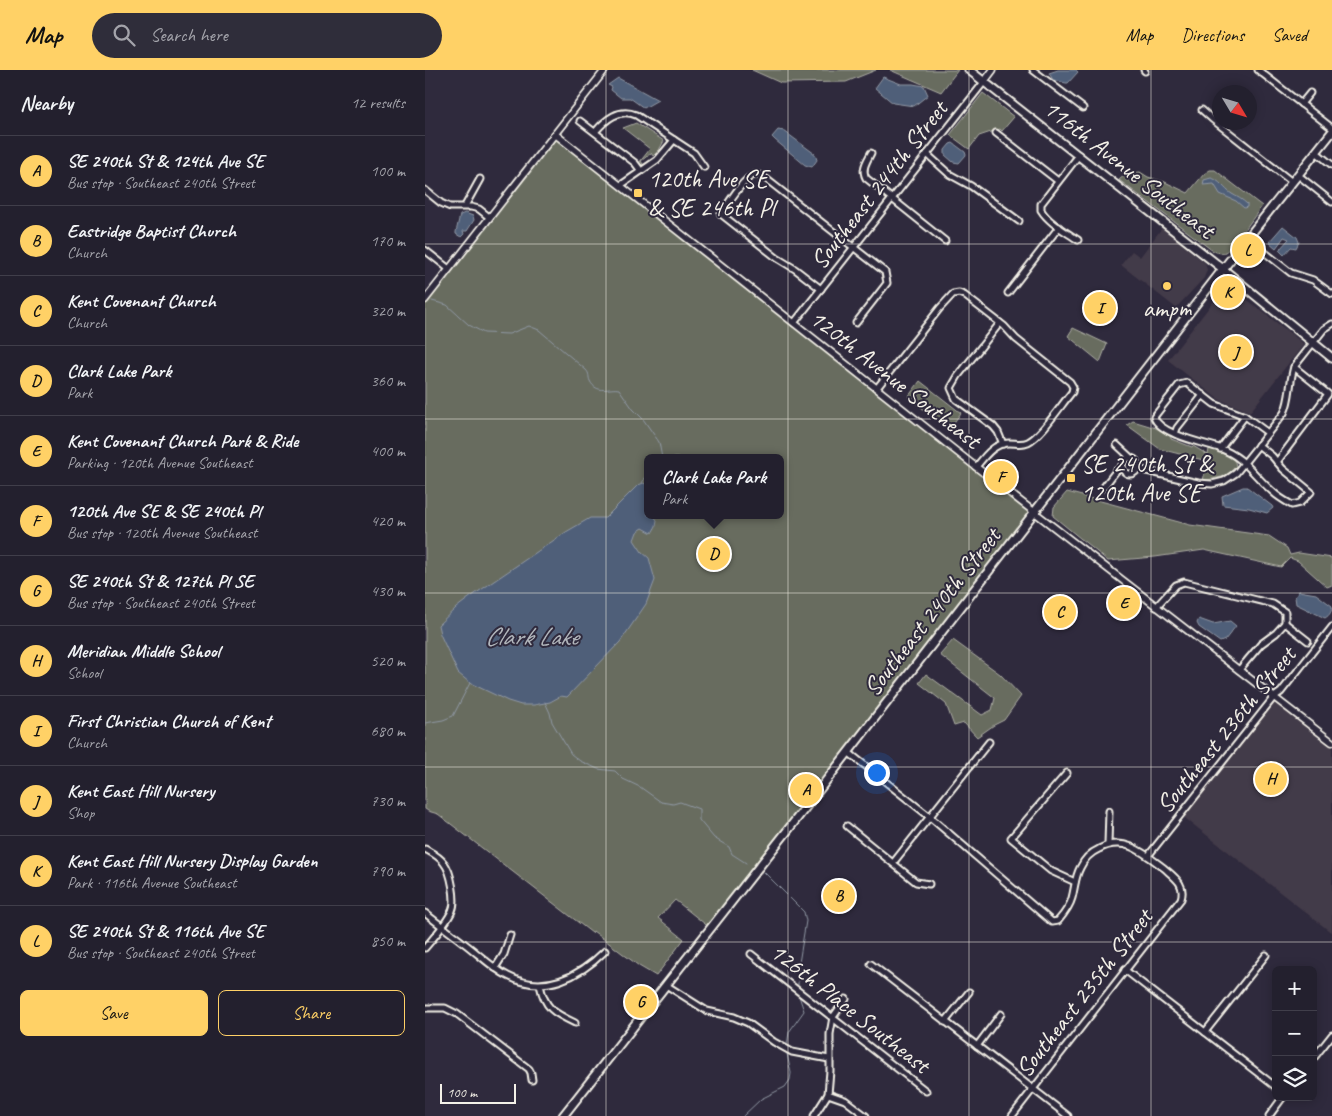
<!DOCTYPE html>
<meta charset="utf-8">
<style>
body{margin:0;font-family:Caveat,sans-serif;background:#2f2d3a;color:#f1f3f6}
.controls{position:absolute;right:15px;bottom:15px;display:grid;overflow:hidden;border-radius:8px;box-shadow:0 2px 12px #0003}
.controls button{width:45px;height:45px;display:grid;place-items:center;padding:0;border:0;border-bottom:1px solid #403e4a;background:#23202e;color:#f1f3f6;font:25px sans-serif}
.compass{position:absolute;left:787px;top:15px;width:45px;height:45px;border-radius:50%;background:#23202e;box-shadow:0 2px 12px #0003;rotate:128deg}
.scale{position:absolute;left:15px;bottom:12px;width:76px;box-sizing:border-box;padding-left:5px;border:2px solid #f4f1e8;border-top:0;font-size:14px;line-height:18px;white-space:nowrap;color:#f4f1e8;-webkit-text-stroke:4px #2f2a3d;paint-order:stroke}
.you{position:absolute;left:451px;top:702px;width:18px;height:18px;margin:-12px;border:4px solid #fff;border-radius:50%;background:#1a73e8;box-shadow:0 0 0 8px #1a73e833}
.badge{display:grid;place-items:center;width:32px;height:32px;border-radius:50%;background:#ffd166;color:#111;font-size:16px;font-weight:700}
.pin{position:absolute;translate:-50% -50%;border:2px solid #fff;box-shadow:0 1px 5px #0006}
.popup{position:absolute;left:219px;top:384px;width:140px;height:65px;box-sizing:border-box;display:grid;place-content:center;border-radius:8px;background:#23202e;filter:drop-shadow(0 1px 4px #0005);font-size:16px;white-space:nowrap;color:#a3a3aa}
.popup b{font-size:19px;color:#f1f3f6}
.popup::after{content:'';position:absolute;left:50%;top:100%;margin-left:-10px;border:10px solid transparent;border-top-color:#23202e}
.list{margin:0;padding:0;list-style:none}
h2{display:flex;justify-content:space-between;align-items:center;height:65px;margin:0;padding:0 20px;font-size:21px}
h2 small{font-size:16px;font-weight:400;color:#a3a3aa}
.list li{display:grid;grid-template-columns:32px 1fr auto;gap:15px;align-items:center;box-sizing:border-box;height:70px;padding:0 20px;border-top:1px solid #403e4a}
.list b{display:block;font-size:19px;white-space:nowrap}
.list p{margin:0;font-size:16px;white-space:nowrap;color:#a3a3aa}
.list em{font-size:16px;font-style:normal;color:#a3a3aa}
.actions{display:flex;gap:10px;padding:15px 20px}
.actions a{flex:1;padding:11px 0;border:1px solid #ffd166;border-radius:8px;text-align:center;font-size:18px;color:#ffd166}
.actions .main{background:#ffd166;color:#111}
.icon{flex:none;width:28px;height:28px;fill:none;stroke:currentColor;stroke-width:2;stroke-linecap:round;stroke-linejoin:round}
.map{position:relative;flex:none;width:907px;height:1046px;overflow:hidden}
header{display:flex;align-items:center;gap:30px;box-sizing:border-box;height:70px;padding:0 25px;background:#ffd166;color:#111}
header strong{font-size:24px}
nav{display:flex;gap:28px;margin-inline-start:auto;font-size:18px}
.search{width:350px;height:45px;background:#2f2d3a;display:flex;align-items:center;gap:12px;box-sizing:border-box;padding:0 18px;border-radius:28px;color:#a3a3aa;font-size:19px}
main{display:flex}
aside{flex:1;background:#23202e}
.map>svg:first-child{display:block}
</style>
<header>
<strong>Map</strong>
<div class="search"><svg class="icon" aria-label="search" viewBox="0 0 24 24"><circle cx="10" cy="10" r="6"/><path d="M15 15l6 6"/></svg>Search here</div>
<nav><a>Map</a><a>Directions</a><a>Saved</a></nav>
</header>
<main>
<aside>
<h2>Nearby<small>12 results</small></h2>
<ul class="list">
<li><span class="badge">A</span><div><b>SE 240th St &amp; 124th Ave SE</b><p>Bus stop · Southeast 240th Street</p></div><em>100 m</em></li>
<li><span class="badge">B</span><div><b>Eastridge Baptist Church</b><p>Church</p></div><em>170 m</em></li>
<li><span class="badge">C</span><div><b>Kent Covenant Church</b><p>Church</p></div><em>320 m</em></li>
<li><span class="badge">D</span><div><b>Clark Lake Park</b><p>Park</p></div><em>360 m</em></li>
<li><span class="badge">E</span><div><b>Kent Covenant Church Park &amp; Ride</b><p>Parking · 120th Avenue Southeast</p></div><em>400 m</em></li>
<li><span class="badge">F</span><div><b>120th Ave SE &amp; SE 240th Pl</b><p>Bus stop · 120th Avenue Southeast</p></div><em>420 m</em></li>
<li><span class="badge">G</span><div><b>SE 240th St &amp; 127th Pl SE</b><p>Bus stop · Southeast 240th Street</p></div><em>430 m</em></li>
<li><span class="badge">H</span><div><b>Meridian Middle School</b><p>School</p></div><em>520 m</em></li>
<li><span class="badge">I</span><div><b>First Christian Church of Kent</b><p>Church</p></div><em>680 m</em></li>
<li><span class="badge">J</span><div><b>Kent East Hill Nursery</b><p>Shop</p></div><em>730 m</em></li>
<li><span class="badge">K</span><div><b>Kent East Hill Nursery Display Garden</b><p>Park · 116th Avenue Southeast</p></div><em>790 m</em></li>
<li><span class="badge">L</span><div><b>SE 240th St &amp; 116th Ave SE</b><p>Bus stop · Southeast 240th Street</p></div><em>850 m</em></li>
</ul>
<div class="actions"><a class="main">Save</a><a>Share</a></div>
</aside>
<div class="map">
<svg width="907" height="1046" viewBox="0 0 907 1046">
<rect width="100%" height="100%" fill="#2f2a3d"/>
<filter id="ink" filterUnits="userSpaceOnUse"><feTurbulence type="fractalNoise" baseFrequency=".02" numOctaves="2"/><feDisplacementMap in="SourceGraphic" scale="10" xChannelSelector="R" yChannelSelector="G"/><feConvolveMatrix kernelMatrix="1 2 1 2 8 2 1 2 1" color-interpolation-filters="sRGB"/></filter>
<g filter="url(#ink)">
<g fill="#433a48">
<polygon points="737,158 780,193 782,200 779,208 751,238 696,195 707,181 715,187"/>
<polygon points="811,221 879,274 825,342 793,329 743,290 795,223 804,226"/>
<polygon points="849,627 907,673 907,863 756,745"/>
</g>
<g fill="#676c5f" stroke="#aeaea4" fill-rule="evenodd">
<polygon points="327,0 451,0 421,12 356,13"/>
<polygon points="465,0 533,0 516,22"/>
<polygon points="558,23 589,47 577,61 575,59 554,66 544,79 525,65"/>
<polygon points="211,53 239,71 234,80 228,86 226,83 216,91 218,94 215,96 214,93 225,79 198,58"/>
<path d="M130 64 610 442 285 858 250 830 233 848 259 869 231 906 214 896 168 861 167 863 13 744 3 741 0 739V230ZM223 388H355V445H223Z"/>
<path d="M785 100H790L837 136C830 145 809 177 800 182 796 184 792 182 788 181L694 110 701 104 715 102 723 107 740 112 763 123 779 104Z"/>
<polygon points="648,258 682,274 675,292 643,266"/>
<polygon points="495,311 536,343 524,359 483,327"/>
<path d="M708 351 731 358 746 367V369L767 377 768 376 783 385 784 379C794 382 810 384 811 396L801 406 778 411 782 391 735 379 702 355Z"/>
<polygon points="642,422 765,455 844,466 862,478 865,485 874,483 907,488 907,515 902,517 873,491 865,488 856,497 779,480 730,487 683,491 628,446 629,437"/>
<polygon points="528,570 575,604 596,626 579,650 569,655 552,667 539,653 529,656 521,634 494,613 501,604 557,645 567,640 570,628 515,585"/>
</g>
<g fill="#4f5e79" stroke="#9199a5">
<polygon points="633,0 651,0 653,2 643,13 641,13 628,10 624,3"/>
<polygon points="458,7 476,14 488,14 499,16 503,25 489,36 468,33 450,18"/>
<polygon points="193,8 233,30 219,38 205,28 196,28 186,20 187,17 183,15"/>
<polygon points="353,60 359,61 390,84 392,90 387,97 380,95 350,70 347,67"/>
<polygon points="528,73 540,82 541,85 534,93 528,92 520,85 520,80 525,74"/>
<path d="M786 108C795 110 799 119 807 124 812 127 817 129 822 134V137L819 138 811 131 795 124 789 114 778 115 779 110Z"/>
<polygon points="40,143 48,146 49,150 42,161 38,161 39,164 36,167 31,164 31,162 35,145"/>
<polygon points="858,156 872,167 874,172 871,178 866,177 859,185 854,180 864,169 859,167 851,178 844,172"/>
<polygon points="219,413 223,416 223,445 228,445 232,450 231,456 227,463 218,458 212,462 209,470 217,482 224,488 230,510 221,534 195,572 142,627 136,626 125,632 109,635 96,635 83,631 45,613 33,603 15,564 13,555 31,538 44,528 141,462 165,448 180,448 213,415"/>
<polygon points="818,417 822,417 847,436 848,438 842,443 824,438 798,435 797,426"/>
<path d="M874 521 891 524 907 536C907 541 905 545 900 548L871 534 870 527Z"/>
<polygon points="774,549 788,554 805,551 811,556 800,570 795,572 774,557 772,553"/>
</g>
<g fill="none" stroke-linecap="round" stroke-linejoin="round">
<g stroke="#9199a5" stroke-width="1">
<path d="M7 231 22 235 44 255 59 263 84 264 104 256 114 260 161 300C165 304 163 307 165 311 172 325 184 317 194 319L208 339 218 349 234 372 237 388"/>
<polyline points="217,413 223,403"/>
<polyline points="120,632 125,643 127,652 146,684 155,691 173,699 190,701 198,709 215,717 236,732 248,734 255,732 274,739 274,750 289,768 304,777 307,784 321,793"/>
<polyline points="0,653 18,650 28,646 45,613"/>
<polyline points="339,802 379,842 381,851 374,893 373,915"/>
<polyline points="362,975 364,962 379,941 374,926"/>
<polyline points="318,1046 336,1029 360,1017 365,1010 366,1003 362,984"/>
</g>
<defs>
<g id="minor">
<polyline points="608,0 658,38"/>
<polyline points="719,0 720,1"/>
<polyline points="833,0 907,58"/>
<polyline points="876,34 885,23"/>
<polyline points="777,40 787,49 867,112"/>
<polyline points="155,51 210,93 216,101"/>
<path d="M170 62C181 49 194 38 211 45L269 83 279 97"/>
<polyline points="571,63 633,111"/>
<polyline points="891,82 907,95"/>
<path d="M446 83C442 91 436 99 441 108L520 171"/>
<polyline points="502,84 524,104 546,116 594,151"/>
<polyline points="873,105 907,132"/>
<polyline points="196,115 232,90 249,70"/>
<polyline points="0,120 16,133 25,137 46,137 54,139 64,147"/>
<polyline points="40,136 55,109"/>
<path d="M653 170C640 161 624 153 616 140V134L654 85"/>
<polyline points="833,177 866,203 888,210 907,224"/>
<polyline points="0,180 24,199"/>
<path d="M396 219 370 199 352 188 296 144C303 134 318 108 329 105 334 104 337 106 340 108L460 202 462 213 431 253"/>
<polyline points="583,223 634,157"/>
<polyline points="369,253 559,12"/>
<polyline points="575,253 533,306 526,318 531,329 568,356 573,362 578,374"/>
<path d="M452 318 515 238 528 224 534 223 539 225 579 256 591 269 645 312 648 317 647 322C636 335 617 365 603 372 597 375 591 373 584 373 569 373 560 386 551 397"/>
<polyline points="750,364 752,358 778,325"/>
<polyline points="692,375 706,388"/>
<path d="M833 375 847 386 858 399 886 422 875 433 867 435C860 431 853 427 848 422 829 406 820 387 794 378 779 373 734 364 729 347L754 315 762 313 789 334 820 346 843 363"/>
<polyline points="795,379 820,346"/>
<circle cx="705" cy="396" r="8"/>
<polyline points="852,392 903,324 869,297"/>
<path d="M713 399 773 413 787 414 799 411 811 403 859 343C866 329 864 312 869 297L899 259 907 254"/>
<polyline points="678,418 691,401 697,397"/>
<polyline points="731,537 751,515 759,512 848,534 860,542 860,553"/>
<polyline points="860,553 883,571"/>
<polyline points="814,600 836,574 851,563 860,553"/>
<path d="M423 682 505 747 627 852 633 851C639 844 645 836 647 828 650 817 650 807 655 798 659 789 665 783 674 779 699 765 719 783 739 798 749 807 761 814 756 829L587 1046"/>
<polyline points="642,703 586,768 626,801 650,812"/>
<polyline points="422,756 491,812 504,814"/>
<polyline points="683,774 684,741"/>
<path d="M0 779C7 783 14 786 19 793 26 801 32 831 27 841 21 854 9 867 0 878"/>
<polyline points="723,786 849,627 856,622 907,557"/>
<polyline points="468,793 564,672"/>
<path d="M0 843C16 856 33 868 49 881 60 890 71 900 83 906 119 925 154 907 180 881"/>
<polyline points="326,884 501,1021"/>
<polyline points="446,894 643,1046"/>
<polyline points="70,898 79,884 85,865"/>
<polyline points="700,900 851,1017"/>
<path d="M115 915C120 939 129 943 150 953"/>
<polyline points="241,915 282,941 309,947 323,953 349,972 367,982 404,989"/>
<polyline points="0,938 20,938 32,944 104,999 106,1003 107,1010"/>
<polyline points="520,952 544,922"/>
<polyline points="780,962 841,885"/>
<polyline points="552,976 576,944"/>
<polyline points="888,989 907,965"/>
<polyline points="403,1024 420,1030 441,1046"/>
<polyline points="389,1046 403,1024 405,1001 405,964 408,947 421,929"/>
<polyline points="844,1046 858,1027"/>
</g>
<g id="tertiary">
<polyline points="559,12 568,0"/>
<polyline points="130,64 551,397 907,672"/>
<polyline points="0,230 180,0"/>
</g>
<g id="secondary">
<polyline points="544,0 798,199 907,288"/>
<polyline points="138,1046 366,756 798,199 907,62"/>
</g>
</defs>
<use href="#minor" stroke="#f4f1e8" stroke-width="9"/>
<use href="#tertiary" stroke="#f4f1e8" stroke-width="9"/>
<use href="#secondary" stroke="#f4f1e8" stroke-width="11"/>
<use href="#minor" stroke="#2f2a3d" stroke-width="5"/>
<use href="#tertiary" stroke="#2f2a3d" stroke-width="5.5"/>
<use href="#secondary" stroke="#2f2a3d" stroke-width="7"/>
</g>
</g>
<path fill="none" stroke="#f4f1e8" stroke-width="1" stroke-opacity="0.55" d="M181 0V1046M363 0V1046M544 0V1046M726 0V1046M0 174H907M0 349H907M0 523H907M0 697H907M0 872H907"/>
<g fill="#ffd166" stroke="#2f2a3d" stroke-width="2">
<rect x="208" y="118" width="10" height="10" rx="2.5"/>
<circle cx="742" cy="216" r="5"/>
<rect x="641" y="403" width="10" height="10" rx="2.5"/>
</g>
<g text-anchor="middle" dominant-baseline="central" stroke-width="4" stroke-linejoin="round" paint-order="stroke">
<g font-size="25" fill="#f4f1e8" stroke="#2f2a3d">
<text transform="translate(704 99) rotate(38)">116th Avenue Southeast</text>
<text transform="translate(454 115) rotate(-52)">Southeast 244th Street</text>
<text transform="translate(470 309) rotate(38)">120th Avenue Southeast</text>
<text transform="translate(507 542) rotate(-52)">Southeast 240th Street</text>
<text transform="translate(801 660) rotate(-51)">Southeast 236th Street</text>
<text transform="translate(659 923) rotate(-52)">Southeast 235th Street</text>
<text transform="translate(425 938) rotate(38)">126th Place Southeast</text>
</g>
<g font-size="25" fill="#f4f1e8" stroke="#2f2a3d" text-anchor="start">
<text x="223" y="109">120th Ave SE<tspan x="223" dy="29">&amp; SE 246th Pl</tspan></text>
<text x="742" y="239" text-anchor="middle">ampm</text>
<text x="656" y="394">SE 240th St &amp;<tspan x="656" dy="29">120th Ave SE</tspan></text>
</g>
<g font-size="26" font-style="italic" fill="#b2b6bc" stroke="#2f2a3d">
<text x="106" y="566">Clark Lake</text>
</g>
</g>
</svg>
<div class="controls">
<button>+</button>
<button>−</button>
<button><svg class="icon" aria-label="layers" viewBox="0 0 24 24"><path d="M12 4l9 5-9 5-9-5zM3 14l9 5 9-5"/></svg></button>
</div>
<svg class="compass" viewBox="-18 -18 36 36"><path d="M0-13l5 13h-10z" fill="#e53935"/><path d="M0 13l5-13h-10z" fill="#a3a3aa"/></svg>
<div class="scale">100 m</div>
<div class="you"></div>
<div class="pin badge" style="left:381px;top:720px">A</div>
<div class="pin badge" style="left:414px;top:826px">B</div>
<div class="pin badge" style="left:635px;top:542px">C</div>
<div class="pin badge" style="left:289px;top:484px">D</div>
<div class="popup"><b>Clark Lake Park</b>Park</div>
<div class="pin badge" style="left:699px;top:533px">E</div>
<div class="pin badge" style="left:576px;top:407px">F</div>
<div class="pin badge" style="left:216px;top:932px">G</div>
<div class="pin badge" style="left:846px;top:709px">H</div>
<div class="pin badge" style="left:675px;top:238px">I</div>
<div class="pin badge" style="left:811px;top:282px">J</div>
<div class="pin badge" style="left:803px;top:222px">K</div>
<div class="pin badge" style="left:823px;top:180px">L</div>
</div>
</main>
